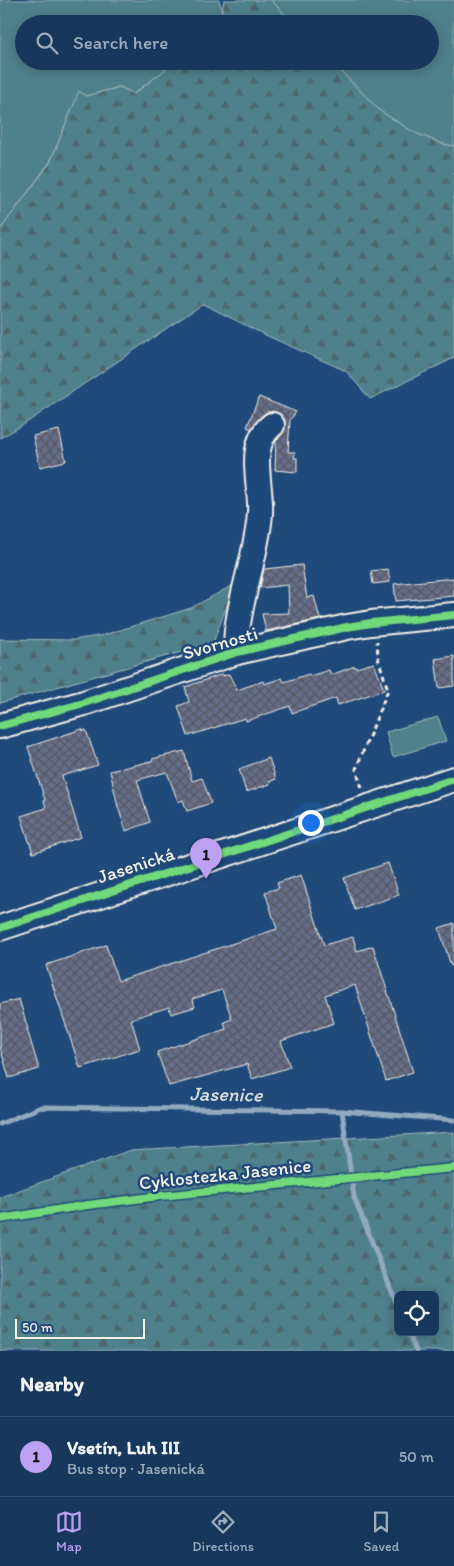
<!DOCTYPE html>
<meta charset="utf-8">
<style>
body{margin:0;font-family:Itim,sans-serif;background:#203f62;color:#f1f3f6}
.controls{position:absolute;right:15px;bottom:15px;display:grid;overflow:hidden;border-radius:8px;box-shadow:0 2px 12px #0003}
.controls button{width:45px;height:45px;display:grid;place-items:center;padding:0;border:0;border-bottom:1px solid #365272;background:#17385c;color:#f1f3f6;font:25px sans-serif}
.scale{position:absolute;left:15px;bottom:12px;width:130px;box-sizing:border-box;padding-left:5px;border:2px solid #f4f1e8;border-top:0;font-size:14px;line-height:18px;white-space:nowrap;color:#f4f1e8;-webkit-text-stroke:4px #1f4a7a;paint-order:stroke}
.you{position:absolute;left:310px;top:822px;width:18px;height:18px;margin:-12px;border:4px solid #fff;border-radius:50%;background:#1a73e8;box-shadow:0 0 0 8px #1a73e833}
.badge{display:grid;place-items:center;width:32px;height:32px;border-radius:50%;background:#bca0f2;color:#111;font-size:16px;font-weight:700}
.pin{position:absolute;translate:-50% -41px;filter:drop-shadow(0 1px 2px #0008)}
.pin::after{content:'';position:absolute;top:26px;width:18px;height:15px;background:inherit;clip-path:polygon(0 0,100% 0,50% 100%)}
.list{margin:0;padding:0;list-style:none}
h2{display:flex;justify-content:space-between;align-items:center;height:65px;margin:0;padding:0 20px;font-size:21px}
h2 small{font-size:16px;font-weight:400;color:#9eacbb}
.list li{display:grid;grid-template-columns:32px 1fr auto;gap:15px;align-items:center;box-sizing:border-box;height:80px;padding:0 20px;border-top:1px solid #365272}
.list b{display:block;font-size:19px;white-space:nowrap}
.list p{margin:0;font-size:16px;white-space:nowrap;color:#9eacbb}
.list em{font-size:16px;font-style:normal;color:#9eacbb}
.icon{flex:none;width:28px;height:28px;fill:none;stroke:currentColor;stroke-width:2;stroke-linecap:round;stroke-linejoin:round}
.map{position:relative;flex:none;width:454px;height:1351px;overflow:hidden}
.search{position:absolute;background:#17385c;box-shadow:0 2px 12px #0003;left:15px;right:15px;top:15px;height:55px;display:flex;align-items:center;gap:12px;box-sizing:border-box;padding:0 18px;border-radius:28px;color:#9eacbb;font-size:19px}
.sheet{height:145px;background:#17385c}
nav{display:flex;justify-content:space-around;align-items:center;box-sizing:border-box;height:70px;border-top:1px solid #365272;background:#17385c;font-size:14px;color:#9eacbb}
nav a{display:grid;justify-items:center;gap:2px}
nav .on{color:#bca0f2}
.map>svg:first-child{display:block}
</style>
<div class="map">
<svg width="454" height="1351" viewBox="0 0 454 1351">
<defs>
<pattern id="forest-firs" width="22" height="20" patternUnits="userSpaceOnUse" patternTransform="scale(1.25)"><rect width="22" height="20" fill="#4f818c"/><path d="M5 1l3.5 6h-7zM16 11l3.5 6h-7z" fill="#4c676c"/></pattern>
<pattern id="building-cross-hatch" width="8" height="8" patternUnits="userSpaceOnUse" patternTransform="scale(1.25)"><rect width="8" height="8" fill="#656d88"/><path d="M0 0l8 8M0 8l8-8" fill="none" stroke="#565964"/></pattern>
</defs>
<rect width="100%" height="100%" fill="#1f4a7a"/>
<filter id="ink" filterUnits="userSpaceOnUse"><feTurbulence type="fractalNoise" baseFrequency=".02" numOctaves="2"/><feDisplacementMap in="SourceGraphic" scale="10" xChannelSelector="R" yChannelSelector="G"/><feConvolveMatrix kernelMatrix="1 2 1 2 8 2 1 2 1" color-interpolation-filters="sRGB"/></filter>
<g filter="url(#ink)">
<g fill="#4f818c" stroke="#a2b9ba">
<path d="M0 0H219C222 8 224 17 217 24H24V61H177L133 94 120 87 86 96 79 92 50 162 0 230Z"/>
<polygon points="271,0 454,0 454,146 443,144 415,133 380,111 331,61 430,61 430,24 294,24"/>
<polygon points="438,717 446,741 393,757 386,732"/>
</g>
<g fill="url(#forest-firs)" stroke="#a2b9ba" fill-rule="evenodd">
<polygon points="224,0 271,0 294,24 217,24 220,20"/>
<polygon points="176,61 331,61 380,111 415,133 443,144 454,146 454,358 370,399 346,371 263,334 203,304 23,425 0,438 0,230 50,163 79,91 86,96 120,87 134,94"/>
<polygon points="235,584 213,643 0,703 0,639 73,640 104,635 191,608"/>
<path d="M454 1132V1351H0V1197L131 1150ZM398 1295H435V1332H398Z"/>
</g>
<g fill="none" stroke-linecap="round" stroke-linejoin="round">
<g stroke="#92aac0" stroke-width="5">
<polyline points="342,1111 354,1197 398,1307"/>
<polyline points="0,1124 41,1107 342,1111 454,1120"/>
<polyline points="408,1332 416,1351"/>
</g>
</g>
<g fill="url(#building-cross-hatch)" stroke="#f4f1e8">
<polygon points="259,397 296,412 290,420 288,452 295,452 294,458 297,458 297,472 275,470 276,441 282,434 285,427 285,420 281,415 274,412 267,412 262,416 251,429 247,427"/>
<polygon points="59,430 66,461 40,467 33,436"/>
<polygon points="302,565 307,598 314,596 320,619 266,631 262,614 289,613 288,585 260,588 264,569"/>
<polygon points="388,569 390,582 373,584 371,571"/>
<polygon points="454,578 454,596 396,601 394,584"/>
<polygon points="454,656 454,686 439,688 435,659"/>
<polygon points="374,663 384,690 338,705 336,698 292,713 290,706 246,721 245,718 188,736 178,706 189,702 185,687 223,674 223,676 229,674 237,690 263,681 264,684 282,678 284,682 309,674 310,676 329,670 331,675 355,666 356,668"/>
<polygon points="82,729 83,731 86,730 98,765 62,776 81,837 33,853 21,816 46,808 44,800 45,800 28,747"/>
<polygon points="184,751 192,781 202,778 211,803 187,811 183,800 178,802 167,772 137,780 150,822 126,831 118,807 110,771 152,761 152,759"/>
<polygon points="269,758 276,779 269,782 270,784 246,792 239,769"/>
<polygon points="388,863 399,895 355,910 344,878"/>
<polygon points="301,875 324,945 353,937 357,951 373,946 413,1072 386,1081 355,985 325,995 334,1023 281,1041 290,1067 252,1079 247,1064 169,1086 157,1052 226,1029 224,1022 232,1019 222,990 192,999 195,1007 171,1014 169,1007 131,1019 140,1049 80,1068 46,965 106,945 118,981 277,929 265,892 279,888 277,883"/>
<polygon points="454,923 454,965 451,966 439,928"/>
<polygon points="19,999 28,1029 27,1029 39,1069 9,1078 0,1047 0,1004"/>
</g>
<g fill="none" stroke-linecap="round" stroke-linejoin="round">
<defs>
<g id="minor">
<path d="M237 652C235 636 238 623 241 607 247 576 258 545 260 513 262 485 246 446 272 425"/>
<polyline points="0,726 84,703 237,652 347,627 371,623 454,615"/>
<polyline points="0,928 454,779"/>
</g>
</defs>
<use href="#minor" stroke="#f4f1e8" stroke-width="28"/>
<polyline stroke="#f4f1e8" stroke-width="3" stroke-dasharray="5 4" stroke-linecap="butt" points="362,788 356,769 388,690 378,658 377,641"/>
<use href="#minor" stroke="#1f4a7a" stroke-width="24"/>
<defs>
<g id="cycleway">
<polyline points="0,726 84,703 237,652 347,627 371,623 454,615"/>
<polyline points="0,928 454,779"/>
<polyline points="0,1219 88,1205 160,1196 454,1168"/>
</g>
</defs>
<use href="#cycleway" stroke="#1f4a7a" stroke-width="11"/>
<use href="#cycleway" stroke="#71d979" stroke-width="8"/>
</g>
</g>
<g text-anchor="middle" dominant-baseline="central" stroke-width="5" stroke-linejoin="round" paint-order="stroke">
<g font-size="19" fill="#f4f1e8" stroke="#1f4a7a">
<text transform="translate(220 643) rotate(-16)">Svornosti</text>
<text transform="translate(136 865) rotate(-18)">Jasenická</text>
<text transform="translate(225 1174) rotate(-6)">Cyklostezka Jasenice</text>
</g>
<g font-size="20" font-style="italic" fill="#dbdfde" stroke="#1f4a7a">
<text transform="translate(226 1094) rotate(1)">Jasenice</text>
</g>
</g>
</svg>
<div class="controls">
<button><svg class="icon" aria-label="locate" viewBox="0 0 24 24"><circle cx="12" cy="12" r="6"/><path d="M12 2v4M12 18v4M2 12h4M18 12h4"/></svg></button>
</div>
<div class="scale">50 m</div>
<div class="you"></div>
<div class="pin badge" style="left:206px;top:879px">1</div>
<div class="search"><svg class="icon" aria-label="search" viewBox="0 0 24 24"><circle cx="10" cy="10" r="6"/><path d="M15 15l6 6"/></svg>Search here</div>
</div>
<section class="sheet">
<h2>Nearby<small></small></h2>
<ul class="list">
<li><span class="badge">1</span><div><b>Vsetín, Luh III</b><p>Bus stop · Jasenická</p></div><em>50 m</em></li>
</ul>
</section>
<nav>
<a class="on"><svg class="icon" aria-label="map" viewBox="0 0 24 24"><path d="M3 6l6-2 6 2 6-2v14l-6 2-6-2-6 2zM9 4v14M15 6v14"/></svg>Map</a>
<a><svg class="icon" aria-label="directions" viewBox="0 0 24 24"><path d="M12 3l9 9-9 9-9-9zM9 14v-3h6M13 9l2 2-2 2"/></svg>Directions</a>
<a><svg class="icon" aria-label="saved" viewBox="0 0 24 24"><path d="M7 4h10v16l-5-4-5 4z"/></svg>Saved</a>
</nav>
